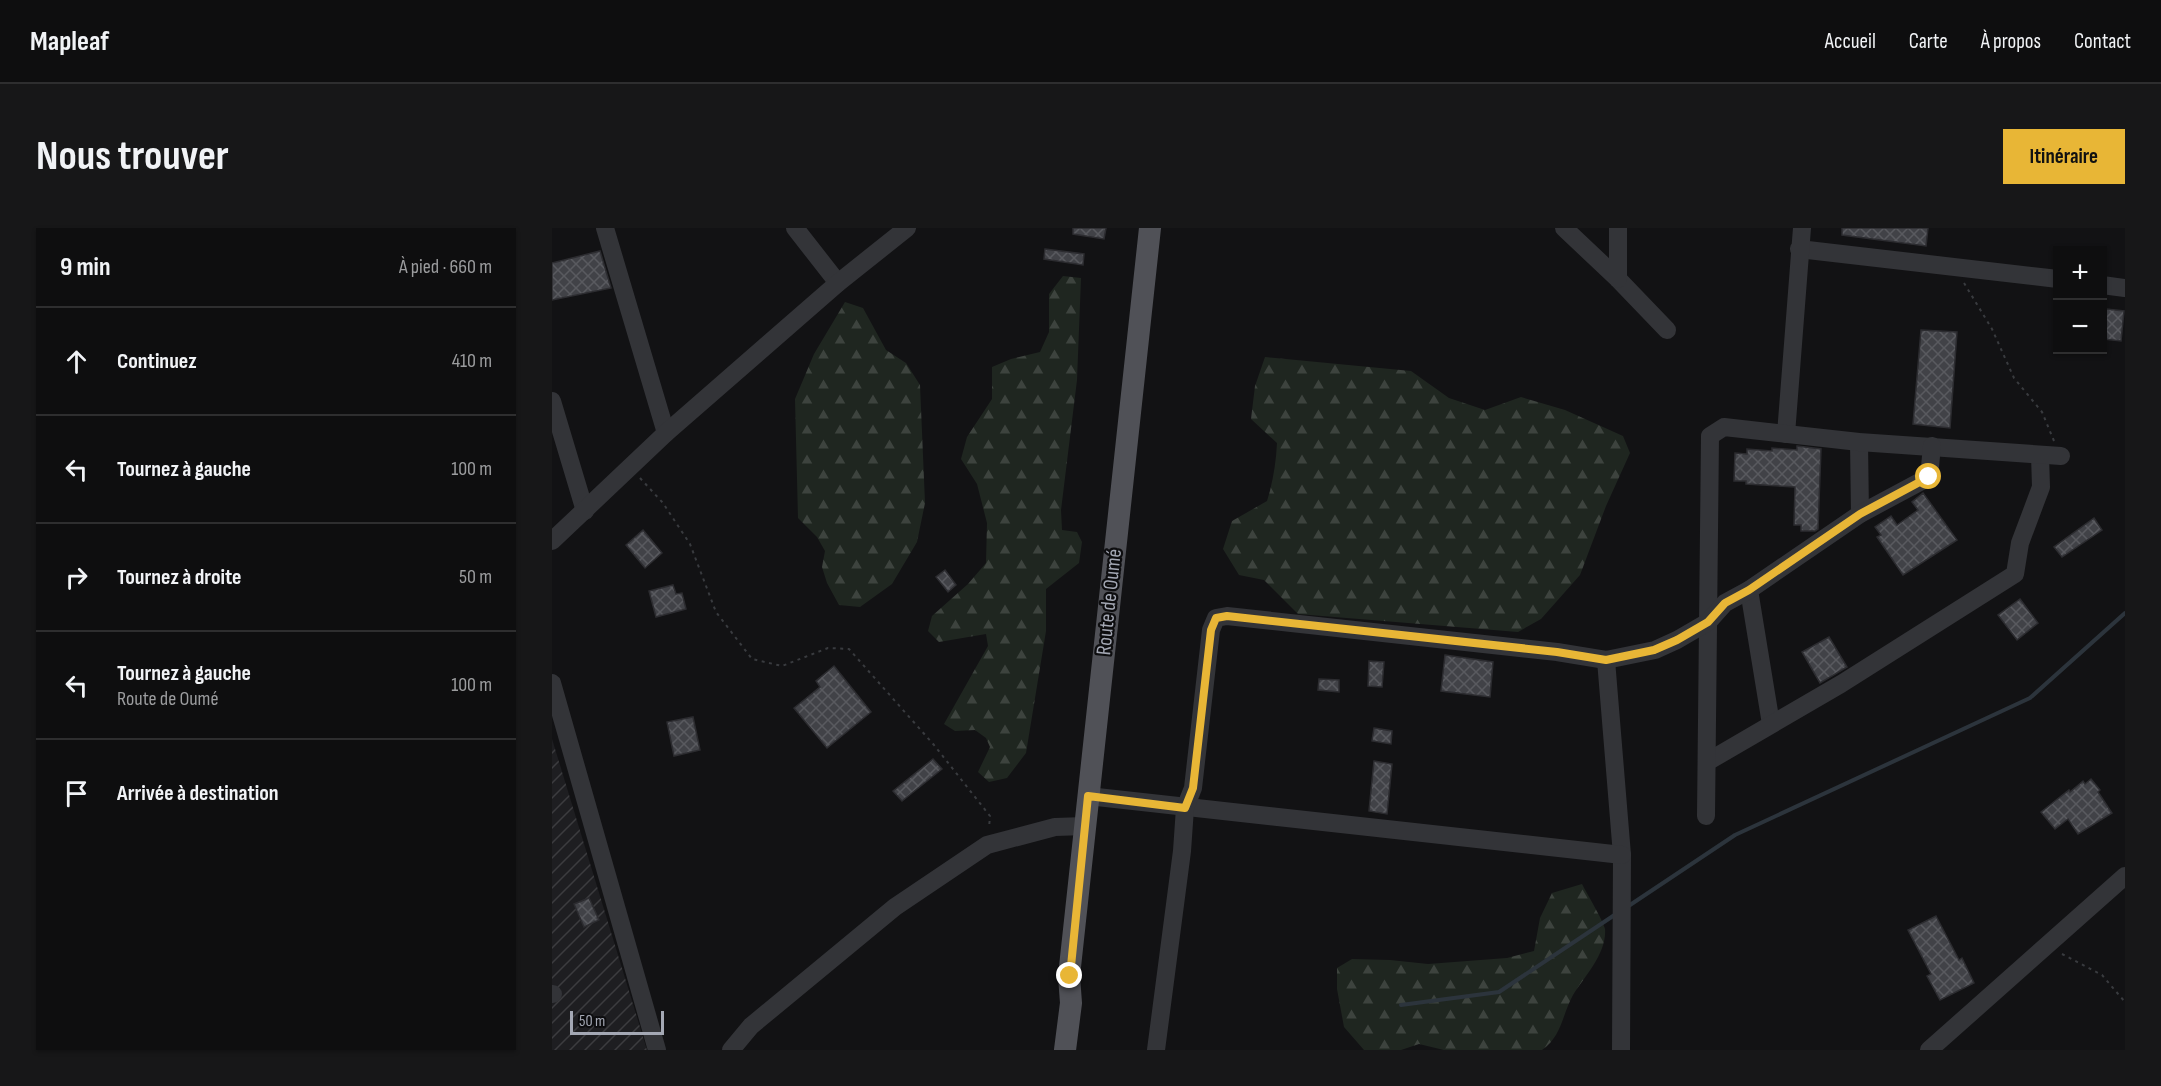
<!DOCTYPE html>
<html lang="fr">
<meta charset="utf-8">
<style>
body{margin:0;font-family:"Sofia Sans Condensed",sans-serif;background:#171718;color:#f1f3f6}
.controls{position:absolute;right:18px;top:18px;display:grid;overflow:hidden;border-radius:0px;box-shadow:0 2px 4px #0004}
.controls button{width:54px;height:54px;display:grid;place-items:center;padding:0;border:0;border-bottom:2px solid #2e2e2f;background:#0e0e0f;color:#f1f3f6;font:30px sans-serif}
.scale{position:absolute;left:18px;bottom:15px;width:94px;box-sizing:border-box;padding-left:6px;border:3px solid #a4a8b4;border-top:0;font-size:16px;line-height:21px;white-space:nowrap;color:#a4a8b4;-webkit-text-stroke:4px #0d0d0f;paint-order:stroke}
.stop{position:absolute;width:18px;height:18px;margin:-14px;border:4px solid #e8b636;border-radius:50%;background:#fff}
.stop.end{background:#e8b636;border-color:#fff;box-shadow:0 2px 6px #0008}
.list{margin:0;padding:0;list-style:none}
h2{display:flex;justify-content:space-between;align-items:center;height:78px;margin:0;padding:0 24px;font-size:26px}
h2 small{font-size:20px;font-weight:400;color:#9b9c9e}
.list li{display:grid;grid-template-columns:39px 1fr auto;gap:18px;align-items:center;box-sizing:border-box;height:108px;padding:0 24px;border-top:2px solid #2e2e2f}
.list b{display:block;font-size:22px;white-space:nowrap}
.list p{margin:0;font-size:20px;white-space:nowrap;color:#9b9c9e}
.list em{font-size:20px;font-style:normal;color:#9b9c9e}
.icon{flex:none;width:33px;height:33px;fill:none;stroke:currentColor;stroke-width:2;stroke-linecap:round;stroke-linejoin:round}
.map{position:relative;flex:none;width:1573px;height:822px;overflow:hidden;border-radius:0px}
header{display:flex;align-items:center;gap:36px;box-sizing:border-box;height:84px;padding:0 30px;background:#0e0e0f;border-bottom:2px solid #2e2e2f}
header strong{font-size:28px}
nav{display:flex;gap:33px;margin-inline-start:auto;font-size:21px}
.intro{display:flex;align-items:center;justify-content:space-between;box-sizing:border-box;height:144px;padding:0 36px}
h1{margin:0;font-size:42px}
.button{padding:15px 27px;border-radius:0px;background:#e8b636;color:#111;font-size:21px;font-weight:700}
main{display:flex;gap:36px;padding:0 36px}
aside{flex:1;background:#0e0e0f;border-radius:0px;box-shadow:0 2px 4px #0004}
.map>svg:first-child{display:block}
</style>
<header>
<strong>Mapleaf</strong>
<nav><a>Accueil</a><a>Carte</a><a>À propos</a><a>Contact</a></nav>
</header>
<div class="intro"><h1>Nous trouver</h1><a class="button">Itinéraire</a></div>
<main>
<aside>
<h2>9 min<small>À pied · 660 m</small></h2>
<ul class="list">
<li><svg class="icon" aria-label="ahead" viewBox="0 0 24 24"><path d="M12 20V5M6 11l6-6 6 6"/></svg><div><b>Continuez</b></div><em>410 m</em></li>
<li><svg class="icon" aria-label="left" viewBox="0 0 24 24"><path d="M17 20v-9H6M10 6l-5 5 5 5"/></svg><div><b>Tournez à gauche</b></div><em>100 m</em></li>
<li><svg class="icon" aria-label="right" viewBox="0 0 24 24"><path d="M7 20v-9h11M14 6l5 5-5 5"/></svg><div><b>Tournez à droite</b></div><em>50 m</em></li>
<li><svg class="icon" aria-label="left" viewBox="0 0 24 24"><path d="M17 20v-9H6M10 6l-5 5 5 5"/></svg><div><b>Tournez à gauche</b><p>Route de Oumé</p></div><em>100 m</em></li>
<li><svg class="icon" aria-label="arrive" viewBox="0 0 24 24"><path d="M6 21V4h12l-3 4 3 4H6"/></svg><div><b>Arrivée à destination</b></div></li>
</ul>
</aside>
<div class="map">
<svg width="1573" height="822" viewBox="0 0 1573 822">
<defs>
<pattern id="industrial-furrows" width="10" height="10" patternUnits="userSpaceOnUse" patternTransform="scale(1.5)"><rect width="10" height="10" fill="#1e1e21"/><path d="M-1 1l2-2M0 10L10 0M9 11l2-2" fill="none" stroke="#3c3c3f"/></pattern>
<pattern id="forest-firs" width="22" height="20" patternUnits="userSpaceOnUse" patternTransform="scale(1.5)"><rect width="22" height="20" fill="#1f2620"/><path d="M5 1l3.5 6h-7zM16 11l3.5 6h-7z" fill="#3d433e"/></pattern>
<pattern id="building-cross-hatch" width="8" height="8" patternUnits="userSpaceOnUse" patternTransform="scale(1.5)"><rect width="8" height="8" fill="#414247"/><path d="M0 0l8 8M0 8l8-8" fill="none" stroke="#595a5f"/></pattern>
</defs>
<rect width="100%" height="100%" fill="#121214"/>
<polygon fill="url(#industrial-furrows)" points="0,511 95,822 0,822"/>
<g fill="url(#forest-firs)">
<polygon points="511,48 529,50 525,152 509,282 510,302 525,304 530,314 527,335 494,361 494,403 474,525 455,550 437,554 426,544 438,519 434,510 423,502 403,503 392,496 436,418 434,406 387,414 376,403 380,388 416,356 434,335 435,295 425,256 409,231 415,209 440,171 440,139 459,131 488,124 497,104 497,66"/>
<polygon points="293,74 311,80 334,122 354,135 368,157 373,275 365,314 340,356 308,379 287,377 275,355 270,339 273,323 265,309 246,290 243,171 262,126"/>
<path d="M713 129 859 143 897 170 933 182 969 169 1013 182 1071 208 1078 225 1054 278 1028 347 989 391 966 404 746 386 712 352 687 347 671 321 680 293 715 273C721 254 724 235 725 215L699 191 703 158Z"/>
<path d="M1030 656C1035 666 1051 692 1053 701 1055 725 1033 748 1021 767 1010 787 1010 808 990 822H892L867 816 849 822H812L792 799 785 761V740L800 731 838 732 876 736 955 730 982 723 988 690 1000 665Z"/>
</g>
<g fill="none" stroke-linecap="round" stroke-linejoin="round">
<g stroke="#2c343c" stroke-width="4">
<polyline points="1075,679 1183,607 1478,470 1573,385"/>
<polyline points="849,777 947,764 1064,686"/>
</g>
</g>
<g fill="url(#building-cross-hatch)" stroke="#2c2c30" stroke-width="1.5">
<polygon points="521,0 554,0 552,11 521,6"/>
<polygon points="1290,0 1376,0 1374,18 1290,7"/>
<polygon points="493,21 532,26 531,37 492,31"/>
<polygon points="48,23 59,60 0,72 0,35"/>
<polygon points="1554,81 1572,83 1569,113 1552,111"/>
<polygon points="1369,102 1405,104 1398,200 1361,196"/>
<polygon points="1245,218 1269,221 1266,301 1263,303 1249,303 1249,297 1242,297 1243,259 1194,256 1194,253 1182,253 1183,225 1195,226 1195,221 1220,223 1220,220 1245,222"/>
<polygon points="1371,265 1405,312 1351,347 1325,309 1329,307 1323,299 1339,288 1345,297 1366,282 1360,274"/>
<polygon points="1542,290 1550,302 1510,329 1502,319"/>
<polygon points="91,302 110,325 93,340 74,317"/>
<polygon points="393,342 404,357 396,364 384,349"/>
<polygon points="121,357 124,366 130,365 134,381 104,389 97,363"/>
<polygon points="1468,371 1486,395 1465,412 1446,387"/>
<polygon points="1277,409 1295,439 1268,455 1250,424"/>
<polygon points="893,427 941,434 938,469 889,463"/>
<polygon points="817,433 832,434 830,459 816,458"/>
<polygon points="282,438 319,484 275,520 242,480 268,459 264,453"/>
<polygon points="767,451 787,452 787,464 766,462"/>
<polygon points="141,489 148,522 122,528 115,494"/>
<polygon points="822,500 840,503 839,516 820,513"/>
<polygon points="381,531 390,541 350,573 341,563"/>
<polygon points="822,533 840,536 835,586 817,583"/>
<polygon points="1539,551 1548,562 1546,564 1560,585 1526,606 1516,591 1503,601 1489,584 1517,562 1518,564 1531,553 1533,556"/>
<polygon points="37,670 47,692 32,699 22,676"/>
<polygon points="1384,688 1407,732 1410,730 1422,755 1388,772 1375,748 1379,746 1356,702"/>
</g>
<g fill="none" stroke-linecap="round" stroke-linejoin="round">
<g stroke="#393b3f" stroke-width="2" stroke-dasharray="3 4.5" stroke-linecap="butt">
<polyline points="1412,55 1440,101 1462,150 1490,184 1502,213"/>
<polyline points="88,250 111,275 138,316 164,384 200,431 230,438 276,420 297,421 382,517 438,588 437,600"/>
<polyline points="1510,726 1550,747 1573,774"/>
</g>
<g stroke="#333438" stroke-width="18">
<polyline points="53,0 114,205"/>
<polyline points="243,0 286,55"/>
<polyline points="1012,0 1066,51 1115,102"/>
<polyline points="1066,0 1066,51"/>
<polyline points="1247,21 1506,51"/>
<polyline points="1550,57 1573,60"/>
<polyline points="0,173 33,283"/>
<polyline points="1234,206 1250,0"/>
<polyline points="1307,214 1308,286"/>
<polyline points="0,313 114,205 286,55 355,0"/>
<polyline points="1197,362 1219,496"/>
<polyline points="1054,432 1070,627 1069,822"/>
<polyline points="0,455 105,822"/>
<polyline points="1155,534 1289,456 1463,346 1468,315 1489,259 1488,227"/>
<polyline points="536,568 1070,627"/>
<polyline points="1154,588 1158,208 1172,199 1307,214 1509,228"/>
<polyline points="0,766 1,766"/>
<polyline points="179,822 199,798 343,679 435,617 503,599 533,598"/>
<polyline points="604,822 630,623 633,580 641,560 659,402 664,390 675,388 1005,424 1054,432 1103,422 1125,412 1156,394 1173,375 1197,362 1308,286 1377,249 1380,218"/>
<polyline points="1377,822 1573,648"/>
</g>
<polyline stroke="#505157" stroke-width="22" points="513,822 519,775 517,748 598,0"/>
</g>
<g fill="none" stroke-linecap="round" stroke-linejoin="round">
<polyline stroke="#e8b636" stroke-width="8" points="518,748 536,568 633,580 641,560 659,402 664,390 675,388 1005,424 1054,432 1102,422 1125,412 1156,394 1173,375 1197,362 1308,286 1377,249"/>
</g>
<g text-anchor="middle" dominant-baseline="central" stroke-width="4.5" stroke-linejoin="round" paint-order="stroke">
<g font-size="21" fill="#a4a8b4" stroke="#0d0d0f">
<text transform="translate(557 374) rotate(-84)">Route de Oumé</text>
</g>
</g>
</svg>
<div class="controls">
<button>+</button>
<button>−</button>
</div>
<div class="scale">50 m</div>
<div class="stop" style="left:1377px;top:249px"></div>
<div class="stop end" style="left:518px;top:748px"></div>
</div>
</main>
